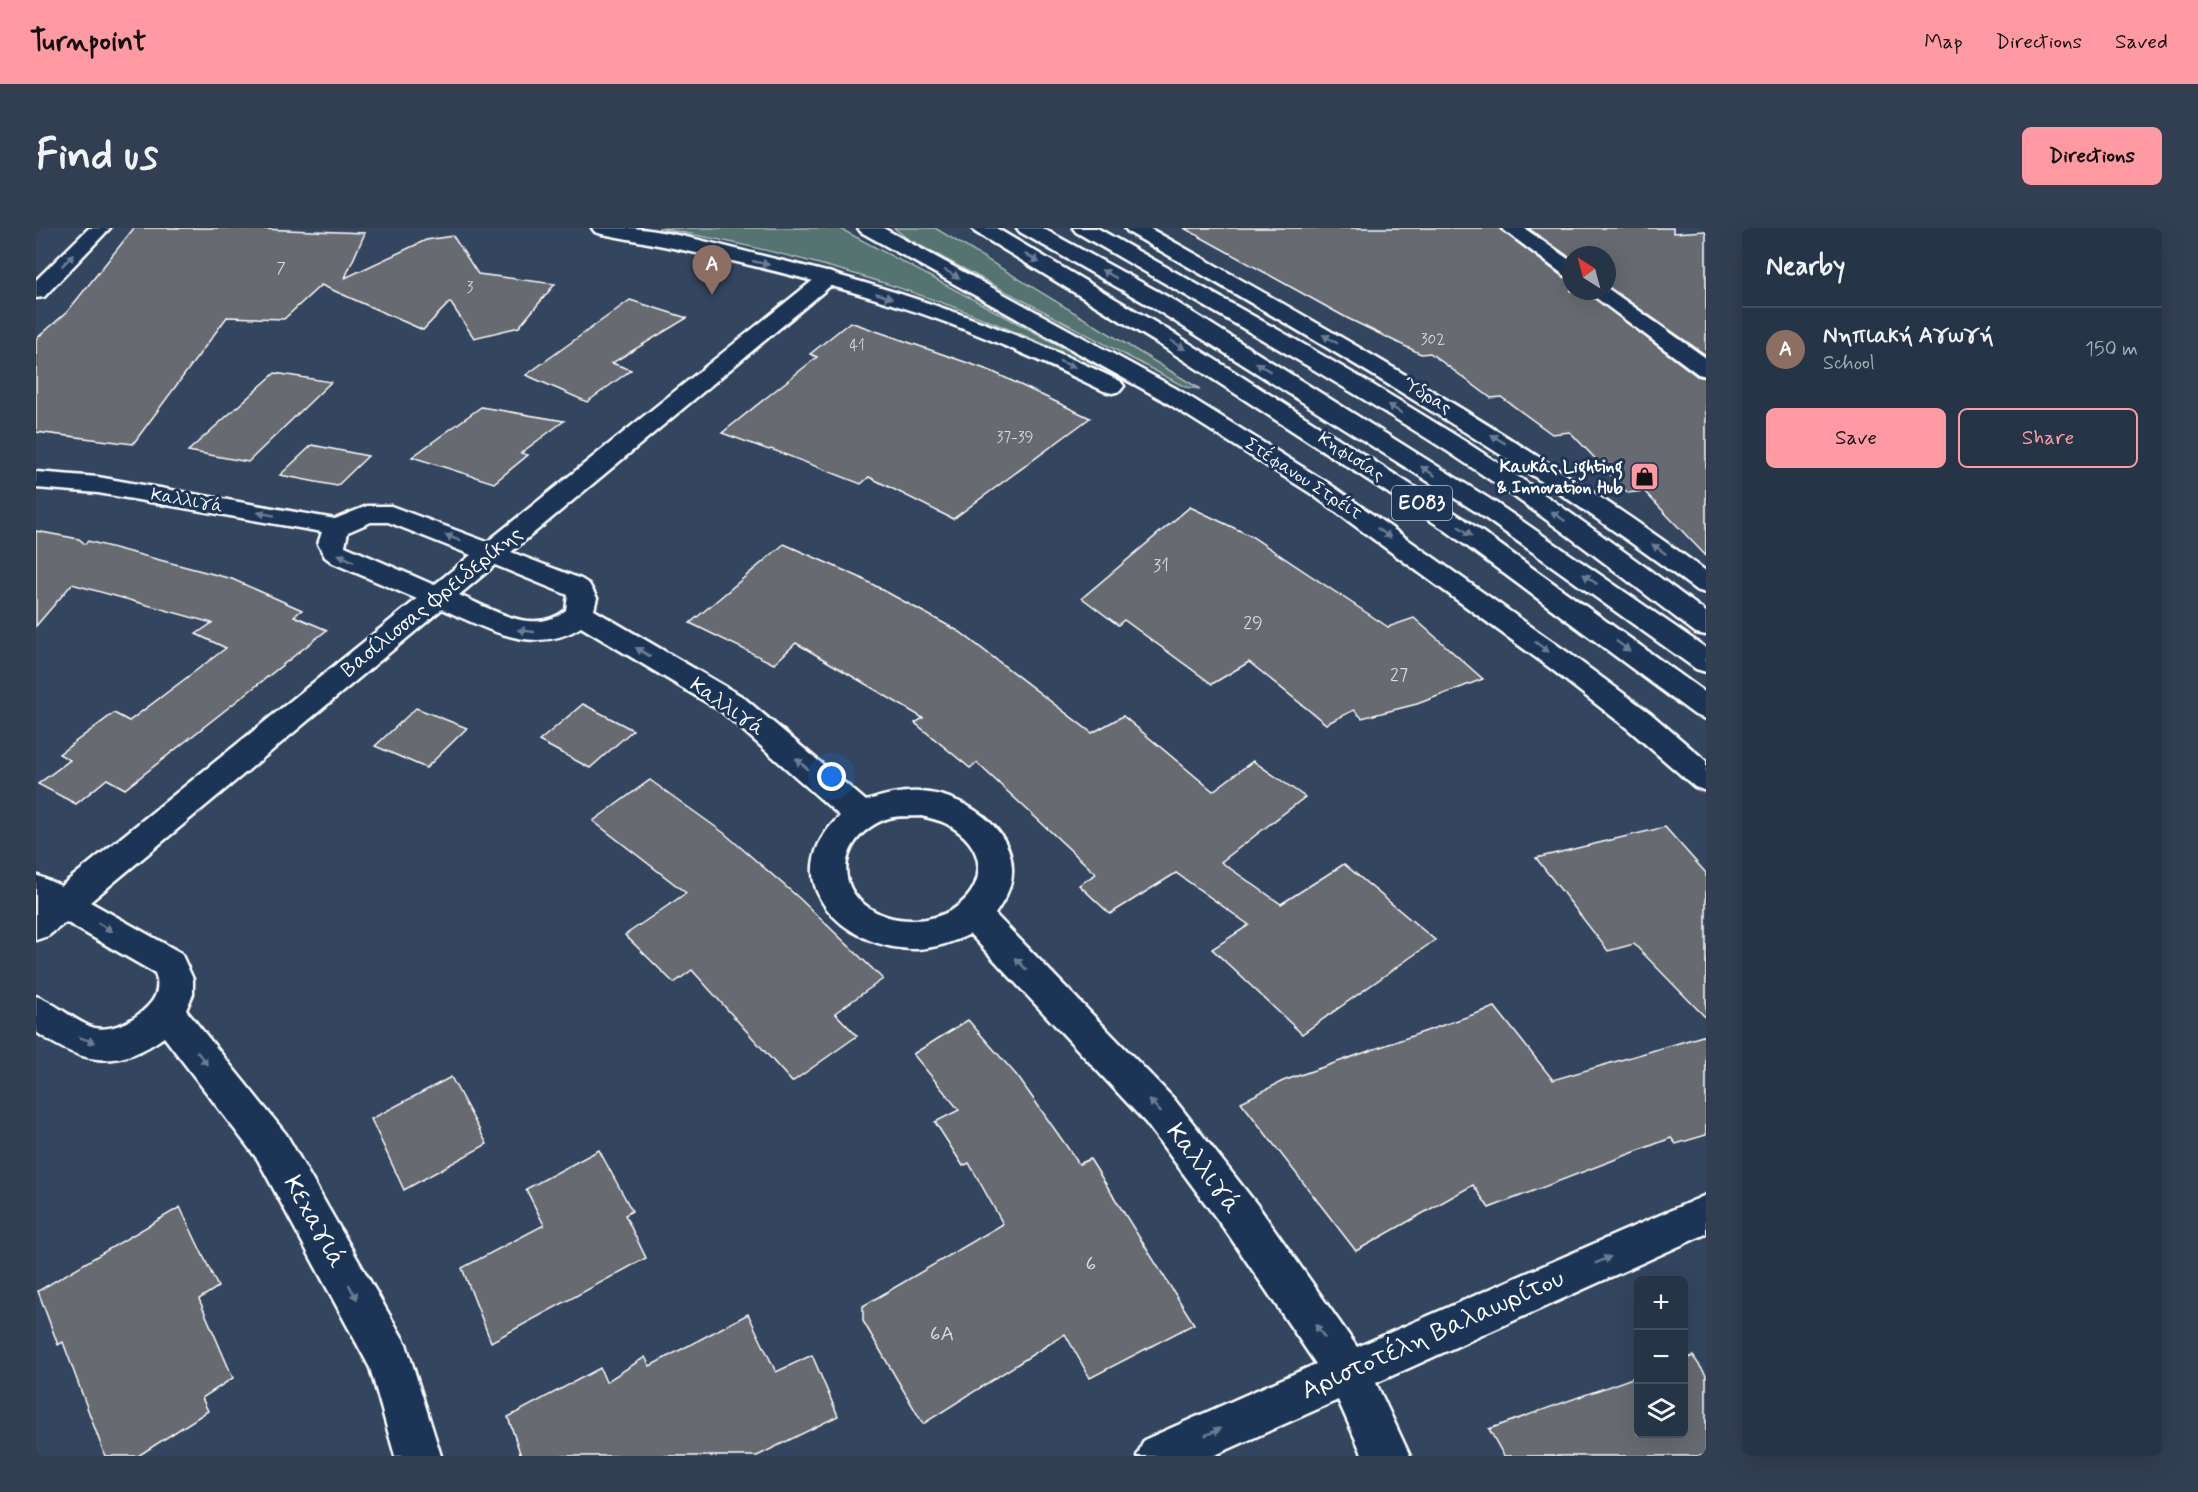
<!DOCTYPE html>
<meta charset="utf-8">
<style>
body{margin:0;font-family:Mynerve,sans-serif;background:#323f52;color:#f1f3f6}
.controls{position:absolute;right:18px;bottom:18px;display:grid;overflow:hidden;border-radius:9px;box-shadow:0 6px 24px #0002}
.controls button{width:54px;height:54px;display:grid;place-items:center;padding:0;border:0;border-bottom:2px solid #424f60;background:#263447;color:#f1f3f6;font:30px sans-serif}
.compass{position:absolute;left:1526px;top:18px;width:54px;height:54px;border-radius:50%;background:#263447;box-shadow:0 6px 24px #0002;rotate:324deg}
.you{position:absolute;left:796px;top:549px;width:21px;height:21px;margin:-15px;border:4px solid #fff;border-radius:50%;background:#1a73e8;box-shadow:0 0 0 9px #1a73e833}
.badge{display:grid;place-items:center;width:39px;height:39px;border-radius:50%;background:#ff9aa2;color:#fff;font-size:20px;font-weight:700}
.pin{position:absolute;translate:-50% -50px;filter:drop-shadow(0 2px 3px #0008)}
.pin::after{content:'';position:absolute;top:32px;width:21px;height:18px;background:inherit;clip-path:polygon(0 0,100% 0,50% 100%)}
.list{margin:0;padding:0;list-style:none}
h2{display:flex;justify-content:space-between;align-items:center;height:78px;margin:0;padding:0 24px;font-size:26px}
h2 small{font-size:20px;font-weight:400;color:#a4aab4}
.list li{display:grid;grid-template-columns:39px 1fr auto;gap:18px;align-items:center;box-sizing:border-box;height:84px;padding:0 24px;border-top:2px solid #424f60}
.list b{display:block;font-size:22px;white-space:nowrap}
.list p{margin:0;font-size:20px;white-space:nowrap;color:#a4aab4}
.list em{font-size:20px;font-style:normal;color:#a4aab4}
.actions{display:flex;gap:12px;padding:18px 24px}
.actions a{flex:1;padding:14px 0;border:2px solid #ff9aa2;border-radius:9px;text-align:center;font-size:21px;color:#ff9aa2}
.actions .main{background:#ff9aa2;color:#111}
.icon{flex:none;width:33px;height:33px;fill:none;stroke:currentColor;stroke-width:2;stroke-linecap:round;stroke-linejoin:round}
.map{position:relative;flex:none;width:1670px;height:1228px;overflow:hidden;border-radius:9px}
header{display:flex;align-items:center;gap:36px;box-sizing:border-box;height:84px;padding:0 30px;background:#ff9aa2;color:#111}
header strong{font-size:28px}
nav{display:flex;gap:33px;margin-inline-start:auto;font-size:21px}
.intro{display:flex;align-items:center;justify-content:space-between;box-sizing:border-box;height:144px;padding:0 36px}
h1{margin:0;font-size:42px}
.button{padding:15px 27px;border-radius:9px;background:#ff9aa2;color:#111;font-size:21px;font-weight:700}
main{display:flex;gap:36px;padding:0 36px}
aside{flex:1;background:#263447;border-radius:9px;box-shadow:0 6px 24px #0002}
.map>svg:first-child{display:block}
</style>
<header>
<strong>Turnpoint</strong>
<nav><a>Map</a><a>Directions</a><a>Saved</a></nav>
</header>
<div class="intro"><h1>Find us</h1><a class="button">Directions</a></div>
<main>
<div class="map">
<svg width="1670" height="1228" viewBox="0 0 1670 1228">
<rect width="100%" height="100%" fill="#33455f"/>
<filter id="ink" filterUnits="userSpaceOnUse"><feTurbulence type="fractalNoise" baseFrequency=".0167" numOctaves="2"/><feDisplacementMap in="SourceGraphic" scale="12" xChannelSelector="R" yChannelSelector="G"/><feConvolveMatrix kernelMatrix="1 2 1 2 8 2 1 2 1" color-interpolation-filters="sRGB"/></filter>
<g filter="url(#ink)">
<g fill="#547371" stroke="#aab9b8" stroke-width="1.5">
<path d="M622 0H803L1105 161C1039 130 973 99 904 74 813 41 718 17 622 0Z"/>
<polygon points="858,0 899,0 1164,161 1149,159 872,11"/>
</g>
<g fill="#676a71" stroke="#fff" stroke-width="1.5">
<polygon points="98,0 195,0 329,5 309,50 390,12 417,8 442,46 519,56 483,99 438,110 414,74 387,102 285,57 248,91 191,89 97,216 0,204 0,111 31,84"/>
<polygon points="1148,0 1463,0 1527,49 1535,51 1535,63 1549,63 1661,148 1670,150 1670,328 1608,263 1592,265 1534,204 1516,206 1465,169 1455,170 1394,125 1385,126 1311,90"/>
<polygon points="1492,0 1637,0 1637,5 1670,3 1670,127 1571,58 1571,27 1535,27 1535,30"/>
<polygon points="594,72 651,90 576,135 595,142 551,174 490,147"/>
<polygon points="814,94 955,143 1054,190 917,291 833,249 825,256 735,221 733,222 686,205 781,129 774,126"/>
<polygon points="239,145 295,154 212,234 152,223"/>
<polygon points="445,179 528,193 485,225 492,227 458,255 376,229"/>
<polygon points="276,217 332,228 301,258 244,247"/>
<polygon points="1154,279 1215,308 1352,399 1378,390 1447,451 1381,476 1326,490 1318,482 1290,496 1213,434 1176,456 1088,392 1082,397 1046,370"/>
<polygon points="0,303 43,311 49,316 52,313 196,351 266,382 258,388 291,402 89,561 71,551 40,576 2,556 34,532 23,526 78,485 93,493 190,420 160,406 176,395 36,356 0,398"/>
<polygon points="748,316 823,349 924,404 1056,505 1087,488 1177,563 1217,533 1269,569 1185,634 1245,676 1308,636 1399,712 1266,806 1176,721 1213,697 1140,645 1074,686 1043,657 1060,646 941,535 934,540 879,495 887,490 760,415 738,436 654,395"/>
<polygon points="547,476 597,502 554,540 503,513"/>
<polygon points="380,480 431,500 390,540 339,518"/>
<polygon points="614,552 688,605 763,670 847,751 799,785 821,808 756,854 656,742 638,755 589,707 650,665 557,593"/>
<polygon points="1629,599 1670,645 1670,790 1598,716 1572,723 1500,630"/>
<polygon points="1459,779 1517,852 1670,807 1670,907 1640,916 1635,910 1453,980 1437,957 1320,1023 1205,874 1247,853"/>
<polygon points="932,792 982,849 1043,936 1054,931 1158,1096 1054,1150 1029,1106 887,1196 827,1093 827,1078 967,996 933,935 927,938 899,894 923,882 877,826"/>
<polygon points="415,849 451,916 368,962 335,891"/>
<polygon points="563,922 596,983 589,987 610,1030 455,1114 426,1040 508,997 490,961"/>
<polygon points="144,979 182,1059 163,1071 197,1150 166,1170 172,1183 102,1228 69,1228 27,1114 22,1117 2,1063"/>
<polygon points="712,1086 740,1144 776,1127 802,1188 721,1228 485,1228 472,1189 564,1140 570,1154 609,1129 614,1138"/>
<polygon points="1657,1128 1670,1147 1670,1228 1468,1228 1453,1201 1602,1148 1602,1206 1647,1206 1647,1132"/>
</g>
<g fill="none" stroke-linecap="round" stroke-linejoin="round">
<defs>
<g id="street">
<polygon points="53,0 74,0 8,69 0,70 0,52"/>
<polygon points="1465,0 1488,0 1535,33 1535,49 1528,47"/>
<path d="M792 44 799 46 802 50 799 54 475 324 545 351 553 356 561 370 558 382 707 469 830 573C848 567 865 563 884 564 925 566 978 598 976 644 976 660 967 674 959 686L1138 871 1222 978 1321 1119 1670 967V1006L1340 1155 1374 1228H1327L1302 1172 1177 1228H1101L1108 1212 1280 1136 1192 1006 1110 895 934 706C918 714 899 720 881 721 806 722 737 651 804 588L685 483 545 399C498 429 450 400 406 381L54 674 145 725 157 751V766L150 782 250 906 370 1116 405 1228H359L334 1140 222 932 128 809C80 844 45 835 0 804V768C20 775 34 790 53 798 72 807 99 792 112 778 121 769 124 758 119 745L30 694 12 708 0 712V647L25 658 381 371 297 335 289 329 282 316 286 304 62 265 0 260V244L62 249 299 291 331 278H355L451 314 785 46ZM335 294H352L435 327 398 357 309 318 312 304ZM459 337 532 367 530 382C497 409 456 381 423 367ZM885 588C894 590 903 592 911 596 972 630 936 693 876 692 859 692 843 688 829 677 793 649 813 602 853 590 863 587 875 589 885 588Z"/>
<polygon points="1571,60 1670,130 1670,148 1662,146 1551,63 1571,63"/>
</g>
<g id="secondary">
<path d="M556 0C570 0 584 0 597 0 639 4 686 18 727 28 851 57 969 98 1084 153L1088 158 1084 163 1076 165 1068 163C1008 134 947 107 884 85 780 50 673 26 566 6L559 4Z"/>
<polygon points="822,0 847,0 1141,161 1292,255 1534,426 1614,485 1670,533 1670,563 1659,559 1592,501 1514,440 1274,265 1125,171 825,4"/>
<path d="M1089 0H1113C1304 107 1493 214 1670 343V365L1660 362C1480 227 1287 116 1092 4Z"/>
</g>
<g id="primary">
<polygon points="936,0 960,0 1142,108 1427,290 1670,465 1670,491 1659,487 1409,302 1126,118 939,4"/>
<polygon points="981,0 1006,0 1132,69 1460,275 1670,420 1670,444 1660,441 1442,285 1116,79 984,4"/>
<path d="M1037 0H1061C1185 70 1310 138 1430 214 1512 267 1591 325 1670 384V407L1660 405C1578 342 1497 279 1411 223 1290 146 1164 76 1040 4Z"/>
</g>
</defs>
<use href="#street" stroke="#fff" stroke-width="5"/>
<use href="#secondary" stroke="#fff" stroke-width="5"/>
<use href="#primary" stroke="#fff" stroke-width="5"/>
<use href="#street" fill="#1d3557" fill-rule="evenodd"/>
<use href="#secondary" fill="#1d3557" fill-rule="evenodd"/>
<use href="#primary" fill="#1d3557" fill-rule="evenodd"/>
</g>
<defs><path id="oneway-solid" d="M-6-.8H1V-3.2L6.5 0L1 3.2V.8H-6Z" transform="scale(1.5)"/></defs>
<g fill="#6c7c92">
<use href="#oneway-solid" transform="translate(996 30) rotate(31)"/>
<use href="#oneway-solid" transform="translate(32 32) rotate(-45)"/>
<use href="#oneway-solid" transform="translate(725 35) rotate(13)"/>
<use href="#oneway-solid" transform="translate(916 46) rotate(28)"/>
<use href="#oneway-solid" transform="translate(1073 46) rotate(-151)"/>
<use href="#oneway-solid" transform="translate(848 68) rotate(18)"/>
<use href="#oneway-solid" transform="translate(1294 111) rotate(-150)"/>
<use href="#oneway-solid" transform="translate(1142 117) rotate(32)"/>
<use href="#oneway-solid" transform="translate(1031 136) rotate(22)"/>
<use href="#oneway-solid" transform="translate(1227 139) rotate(-148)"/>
<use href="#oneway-solid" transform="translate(1359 181) rotate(-149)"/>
<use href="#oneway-solid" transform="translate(1462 211) rotate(-149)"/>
<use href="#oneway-solid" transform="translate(1392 243) rotate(-147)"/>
<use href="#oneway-solid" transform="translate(230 286) rotate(-170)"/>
<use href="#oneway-solid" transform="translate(1522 288) rotate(-145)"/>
<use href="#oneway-solid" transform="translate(1429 303) rotate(35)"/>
<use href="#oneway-solid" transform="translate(1348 305) rotate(35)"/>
<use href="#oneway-solid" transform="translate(417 310) rotate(-158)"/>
<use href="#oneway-solid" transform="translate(1623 321) rotate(-145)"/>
<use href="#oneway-solid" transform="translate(310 330) rotate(-154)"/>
<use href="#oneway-solid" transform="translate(1554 351) rotate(-145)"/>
<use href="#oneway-solid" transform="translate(490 403) rotate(-172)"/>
<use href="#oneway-solid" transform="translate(1587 418) rotate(37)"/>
<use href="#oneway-solid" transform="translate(1506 419) rotate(37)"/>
<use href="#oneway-solid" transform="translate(607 424) rotate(-149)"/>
<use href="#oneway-solid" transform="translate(766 536) rotate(-139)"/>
<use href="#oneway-solid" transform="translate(69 699) rotate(30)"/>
<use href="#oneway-solid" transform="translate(985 736) rotate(-133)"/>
<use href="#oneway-solid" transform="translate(51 812) rotate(19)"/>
<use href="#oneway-solid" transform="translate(166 830) rotate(52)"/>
<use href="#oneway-solid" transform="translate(1119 878) rotate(-133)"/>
<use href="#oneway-solid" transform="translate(1567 1032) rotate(-24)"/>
<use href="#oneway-solid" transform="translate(317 1064) rotate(61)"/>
<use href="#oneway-solid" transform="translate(1284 1103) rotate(-125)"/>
<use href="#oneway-solid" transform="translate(1177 1204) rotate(-24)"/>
</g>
</g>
<defs>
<symbol id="shop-square" viewBox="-11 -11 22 22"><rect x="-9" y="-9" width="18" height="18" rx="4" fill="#ff9aa2" stroke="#1d3557"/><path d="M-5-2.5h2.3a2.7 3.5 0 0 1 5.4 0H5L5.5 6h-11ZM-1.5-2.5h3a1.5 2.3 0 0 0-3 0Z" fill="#111"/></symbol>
</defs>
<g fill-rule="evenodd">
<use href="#shop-square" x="1592" y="232" width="33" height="33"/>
</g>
<g text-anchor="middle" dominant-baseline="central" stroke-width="6" stroke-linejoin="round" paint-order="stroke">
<g font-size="15" fill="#d9dadc">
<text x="245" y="41">7</text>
<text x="434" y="60">3</text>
<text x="1397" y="112">302</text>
<text x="821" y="118">41</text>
<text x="979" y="210">37-39</text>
</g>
<g font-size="18" fill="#fff" stroke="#1d3557">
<text transform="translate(1391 168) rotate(31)">Ύδρας</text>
<text transform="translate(1315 229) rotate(33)">Κηφισίας</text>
<text transform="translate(1267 251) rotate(33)">Στέφανου Στρέιτ</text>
<text transform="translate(151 273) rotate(10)">Καλλιγά</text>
</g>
<g font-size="18" font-weight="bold" fill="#fff" stroke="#1d3557" text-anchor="end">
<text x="1587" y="239">Καυκάς Lighting<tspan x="1587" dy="21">&amp; Innovation Hub</tspan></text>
</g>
<g font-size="18" fill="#d9dadc">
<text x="1125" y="338">31</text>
<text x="1217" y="395">29</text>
<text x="1363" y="447">27</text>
</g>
<rect fill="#1d3557" stroke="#bbc2cd" stroke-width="1.5" x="1356" y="258" width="60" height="34" rx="4.5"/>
<g font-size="20" font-weight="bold" fill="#fff">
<text x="1386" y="275">ΕΟ83</text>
</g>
<g font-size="21" fill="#fff" stroke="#1d3557">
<text transform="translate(396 374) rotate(-39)">Βασίλισσας Φρειδερίκης</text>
<text transform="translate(691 479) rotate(35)">Καλλιγά</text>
</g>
<g font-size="21" fill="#d9dadc">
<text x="1055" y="1036">6</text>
<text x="906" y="1106">6A</text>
</g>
<g font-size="26" fill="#fff" stroke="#1d3557">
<text transform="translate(1167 941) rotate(53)">Καλλιγά</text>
<text transform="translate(278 994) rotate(61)">Κεχαγιά</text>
<text transform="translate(1397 1107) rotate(-24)">Αριστοτέλη Βαλαωρίτου</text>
</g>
</g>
</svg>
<div class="controls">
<button>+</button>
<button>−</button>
<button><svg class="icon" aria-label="layers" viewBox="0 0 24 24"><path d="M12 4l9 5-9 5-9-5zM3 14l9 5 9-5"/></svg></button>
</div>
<svg class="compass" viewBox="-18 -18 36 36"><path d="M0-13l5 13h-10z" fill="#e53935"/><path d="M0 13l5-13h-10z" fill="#a4aab4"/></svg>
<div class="you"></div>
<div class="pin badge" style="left:676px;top:67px;background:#8d6e63">A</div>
</div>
<aside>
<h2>Nearby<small></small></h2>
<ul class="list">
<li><span class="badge" style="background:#8d6e63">A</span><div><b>Νηπιακή Αγωγή</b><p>School</p></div><em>150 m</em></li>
</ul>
<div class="actions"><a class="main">Save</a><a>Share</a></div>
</aside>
</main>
